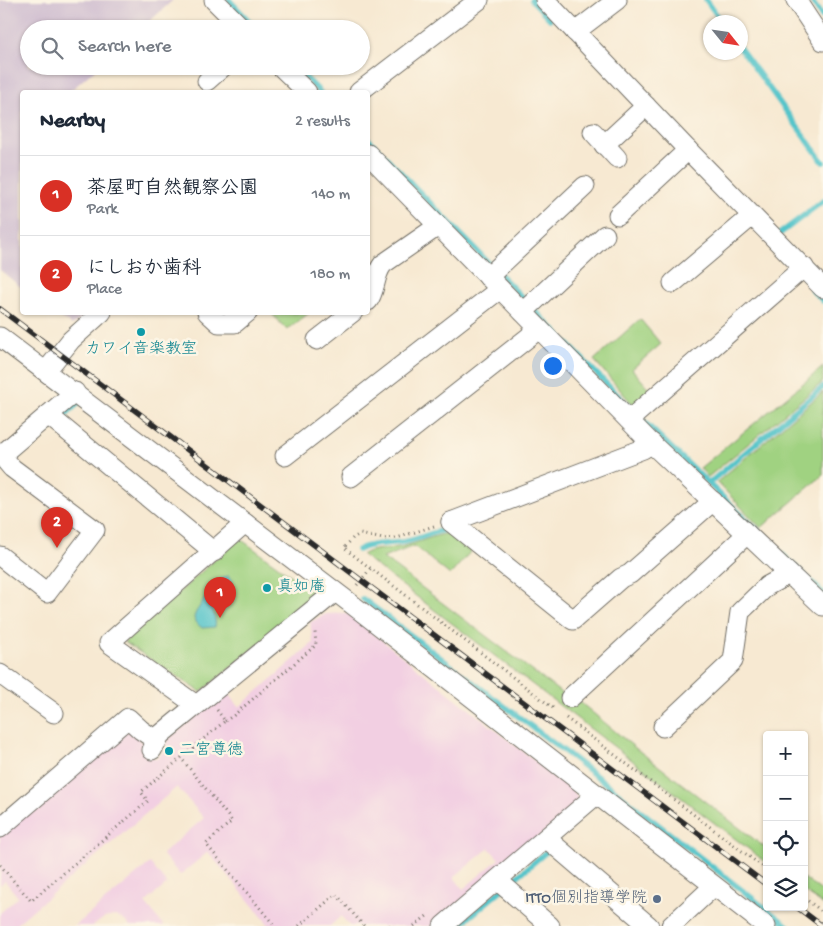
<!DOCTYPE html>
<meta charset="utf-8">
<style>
body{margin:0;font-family:"Gochi Hand","Klee One",sans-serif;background:#f6f6f7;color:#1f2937}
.controls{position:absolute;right:15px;bottom:15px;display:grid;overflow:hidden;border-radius:5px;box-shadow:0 1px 4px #0004}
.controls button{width:45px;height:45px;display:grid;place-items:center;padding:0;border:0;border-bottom:1px solid #e0e1e3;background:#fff;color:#1f2937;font:25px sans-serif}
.compass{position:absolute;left:703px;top:15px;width:45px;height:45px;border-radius:50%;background:#fff;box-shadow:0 1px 4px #0004;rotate:120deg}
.you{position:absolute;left:552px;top:365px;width:18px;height:18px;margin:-12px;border:4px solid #fff;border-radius:50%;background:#1a73e8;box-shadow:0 0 0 8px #1a73e833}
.badge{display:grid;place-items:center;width:32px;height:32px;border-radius:50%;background:#d93025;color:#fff;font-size:16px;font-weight:700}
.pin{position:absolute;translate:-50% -41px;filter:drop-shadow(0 1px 2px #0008)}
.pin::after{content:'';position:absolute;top:26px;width:18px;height:15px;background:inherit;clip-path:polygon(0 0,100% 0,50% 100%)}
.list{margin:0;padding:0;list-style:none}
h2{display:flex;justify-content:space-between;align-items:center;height:65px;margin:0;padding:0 20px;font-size:21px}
h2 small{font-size:16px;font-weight:400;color:#747a83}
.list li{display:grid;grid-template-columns:32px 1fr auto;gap:15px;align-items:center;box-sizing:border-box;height:80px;padding:0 20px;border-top:1px solid #e0e1e3}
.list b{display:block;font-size:19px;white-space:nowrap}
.list p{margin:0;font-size:16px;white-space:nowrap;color:#747a83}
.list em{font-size:16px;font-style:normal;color:#747a83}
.icon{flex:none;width:28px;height:28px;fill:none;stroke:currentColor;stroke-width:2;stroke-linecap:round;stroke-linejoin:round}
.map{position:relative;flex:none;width:823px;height:926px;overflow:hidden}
.search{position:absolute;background:#fff;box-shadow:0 1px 4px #0004;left:20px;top:20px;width:350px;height:55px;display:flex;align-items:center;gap:12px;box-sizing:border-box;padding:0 18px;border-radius:28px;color:#747a83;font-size:19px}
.panel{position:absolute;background:#fff;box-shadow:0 1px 4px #0004;left:20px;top:90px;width:350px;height:225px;border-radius:5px}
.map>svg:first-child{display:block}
</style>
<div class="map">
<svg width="823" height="926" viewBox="0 0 823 926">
<rect width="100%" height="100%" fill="#fcf5e5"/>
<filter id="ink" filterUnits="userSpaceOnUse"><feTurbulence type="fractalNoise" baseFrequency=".02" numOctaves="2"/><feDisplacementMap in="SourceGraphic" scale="10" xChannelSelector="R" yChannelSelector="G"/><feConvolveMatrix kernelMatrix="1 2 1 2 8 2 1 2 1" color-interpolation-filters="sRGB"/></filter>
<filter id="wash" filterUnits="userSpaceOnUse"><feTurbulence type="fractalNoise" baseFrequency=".0096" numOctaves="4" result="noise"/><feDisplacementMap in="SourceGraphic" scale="20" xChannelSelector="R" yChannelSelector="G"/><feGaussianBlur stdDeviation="1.12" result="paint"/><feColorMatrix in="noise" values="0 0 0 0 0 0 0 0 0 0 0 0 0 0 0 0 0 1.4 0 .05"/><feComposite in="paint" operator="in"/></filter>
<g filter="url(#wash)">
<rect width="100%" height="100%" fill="#f7e9d2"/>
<g fill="#f2cfe2" fill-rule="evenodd">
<path d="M347 613 568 787 576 794 579 800 577 805 431 926H350L341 916 330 926H270L208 852 180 875 162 854 204 818 177 787 14 926H0V913L18 897 5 881 0 885V832L126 722 153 757 157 759 167 748 166 743 169 738 227 691 239 707 313 643 310 622 326 614ZM489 848 499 859 463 889 454 877Z"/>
<polygon points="150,863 167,884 145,903 164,926 130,926 123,919 115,916 104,918 93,926 75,926"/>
</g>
<g fill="#cfbdd0">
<polygon points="0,0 173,0 141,29 29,29 29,66 99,66 69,92 22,92 22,288 0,270"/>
<polygon points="55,313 89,313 72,325"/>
</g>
<g fill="#a0d281" stroke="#667e56">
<polygon points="271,313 309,313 287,330"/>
<polygon points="640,319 661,344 632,369 651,391 634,406 594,360"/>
<polygon points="823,367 823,382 708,477 700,468"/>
<polygon points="823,392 823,475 761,528 717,482"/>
<path d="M451 533 472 550 450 575 414 546 383 558 564 695 575 698 634 747 767 849V863L362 555C372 548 382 550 393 548 413 546 431 535 451 533Z"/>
<polygon points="239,538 318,595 201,692 124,642"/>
<polygon points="804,878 823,892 823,905 804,891"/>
</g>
<path fill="#57c5ca" stroke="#41787a" d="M229 576 233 581C227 591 216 595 213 607 212 613 217 620 215 627L202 628 195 622 194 617 196 612C204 601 215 577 229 576Z"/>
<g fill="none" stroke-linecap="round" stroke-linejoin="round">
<g stroke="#57c5ca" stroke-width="5.5">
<polyline points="229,0 257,29"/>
<polyline points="532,0 550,19"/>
<polyline points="706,0 722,22"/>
<polyline points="811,0 823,18"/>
<polyline points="740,48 823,162"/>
<polyline points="294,66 320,92"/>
<polyline points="368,139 632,410"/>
<polyline points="778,235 823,201"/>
<polyline points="812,290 823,301"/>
<polyline points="638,416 823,593"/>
<polyline points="0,470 79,403"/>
<polyline points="709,483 823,387"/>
<path d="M358 550C372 542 392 545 408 541 421 538 433 532 447 529"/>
<polyline points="363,599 577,761 788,926"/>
<polyline points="459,926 552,847"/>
</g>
</g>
</g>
<g filter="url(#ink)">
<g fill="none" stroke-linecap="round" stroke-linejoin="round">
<defs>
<g id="minor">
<polyline points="214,0 243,29"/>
<polyline points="545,0 688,150 823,288"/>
<polyline points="796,0 823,41"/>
<polyline points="575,32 617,0"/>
<polyline points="280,66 307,92"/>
<polyline points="207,81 224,66"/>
<polyline points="359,92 479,0"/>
<polyline points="593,132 617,158"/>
<polyline points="604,145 646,106"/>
<polyline points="368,154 653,445 823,606"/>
<polyline points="618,215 688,150"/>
<polyline points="488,277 585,186"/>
<polyline points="673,283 752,216"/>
<path d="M368 301C376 290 374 275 383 264L438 226"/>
<polyline points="207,312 219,323 235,323 248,312"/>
<polyline points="523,312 605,235"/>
<polyline points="0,337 345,599 766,926"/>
<polyline points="317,340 353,312"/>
<polyline points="46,371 71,340 102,312"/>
<polyline points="48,415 214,552"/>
<polyline points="629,420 804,267"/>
<polyline points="0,456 75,392"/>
<polyline points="285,456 500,289"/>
<polyline points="351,477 539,329"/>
<polyline points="451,522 573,620 621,578 630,574 713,501"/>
<polyline points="451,522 643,449 652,443"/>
<polyline points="0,556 47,593 95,530 12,468 1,455"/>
<polyline points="0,674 54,713"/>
<polyline points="570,698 747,534"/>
<polyline points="196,705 109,643 245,523"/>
<polyline points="663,727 733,661 740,612 767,586 789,574"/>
<polyline points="152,750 160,735 335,592"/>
<polyline points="0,828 128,718 141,730 157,741"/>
<polyline points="546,838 649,926"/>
<polyline points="497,880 550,926"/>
<polyline points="443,926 596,795"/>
<polyline points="671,926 714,886"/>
</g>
</defs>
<use href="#minor" stroke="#726e65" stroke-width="21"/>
<g stroke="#726e65" stroke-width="3" stroke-dasharray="1 4" stroke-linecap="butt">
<polyline points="434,526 397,538 383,539 360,534 353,538 344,548 553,708"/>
<polyline points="357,585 371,568"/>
<polyline points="217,710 225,721 181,758 232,821 206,844 275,926"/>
<polyline points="566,718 767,870"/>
<polyline points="225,721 234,715 316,645 315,632"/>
<polyline points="0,865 31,901 148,801 141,792 181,758"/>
<polyline points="804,898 823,912"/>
<polyline points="299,926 336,894 364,926"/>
<polyline points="390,926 392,924 393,926"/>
<polyline points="414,926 427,916"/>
</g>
<use href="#minor" stroke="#fff" stroke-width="19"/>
<defs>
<g id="rail">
<polyline points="0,309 767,885"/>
<polyline points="797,907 822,926"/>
</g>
</defs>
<use href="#rail" stroke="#2b2b2b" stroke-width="5.5"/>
<use href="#rail" stroke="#fcf5e5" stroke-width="4" stroke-dasharray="11" stroke-linecap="butt"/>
</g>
</g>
<g fill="#0f9aa8" stroke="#fcf5e5" stroke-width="2">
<circle cx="141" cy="332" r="5"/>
<circle cx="267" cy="588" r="5"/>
<circle cx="169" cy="751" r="5"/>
</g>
<circle fill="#5c6f8a" stroke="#fcf5e5" stroke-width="2" cx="657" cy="899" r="5"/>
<g text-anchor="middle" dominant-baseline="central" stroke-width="5" stroke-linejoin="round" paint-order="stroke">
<g font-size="16" fill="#0d838f" stroke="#fcf5e5" text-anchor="start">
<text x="141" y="350" text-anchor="middle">カワイ音楽教室</text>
<text x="277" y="588">真如庵</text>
<text x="179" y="751">二宮尊徳</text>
</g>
<g font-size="16" fill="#4e5e75" stroke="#fcf5e5" text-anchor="end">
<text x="647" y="899">ITTO個別指導学院</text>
</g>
</g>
</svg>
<div class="controls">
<button>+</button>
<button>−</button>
<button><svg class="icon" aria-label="locate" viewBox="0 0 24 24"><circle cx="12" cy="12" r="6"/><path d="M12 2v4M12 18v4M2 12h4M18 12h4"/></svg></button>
<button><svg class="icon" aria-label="layers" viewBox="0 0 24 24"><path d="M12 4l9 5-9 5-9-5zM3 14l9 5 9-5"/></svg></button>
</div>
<svg class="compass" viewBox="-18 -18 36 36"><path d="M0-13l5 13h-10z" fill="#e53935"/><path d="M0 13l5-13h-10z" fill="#747a83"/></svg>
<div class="you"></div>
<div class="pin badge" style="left:220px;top:618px">1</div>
<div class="pin badge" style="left:57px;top:548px">2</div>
<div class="search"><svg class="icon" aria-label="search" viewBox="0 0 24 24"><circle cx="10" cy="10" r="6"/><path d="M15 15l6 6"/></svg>Search here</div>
<section class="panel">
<h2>Nearby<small>2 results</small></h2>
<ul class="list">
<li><span class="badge">1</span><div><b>茶屋町自然観察公園</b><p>Park</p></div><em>140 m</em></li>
<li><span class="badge">2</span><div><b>にしおか歯科</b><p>Place</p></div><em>180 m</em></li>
</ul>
</section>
</div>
